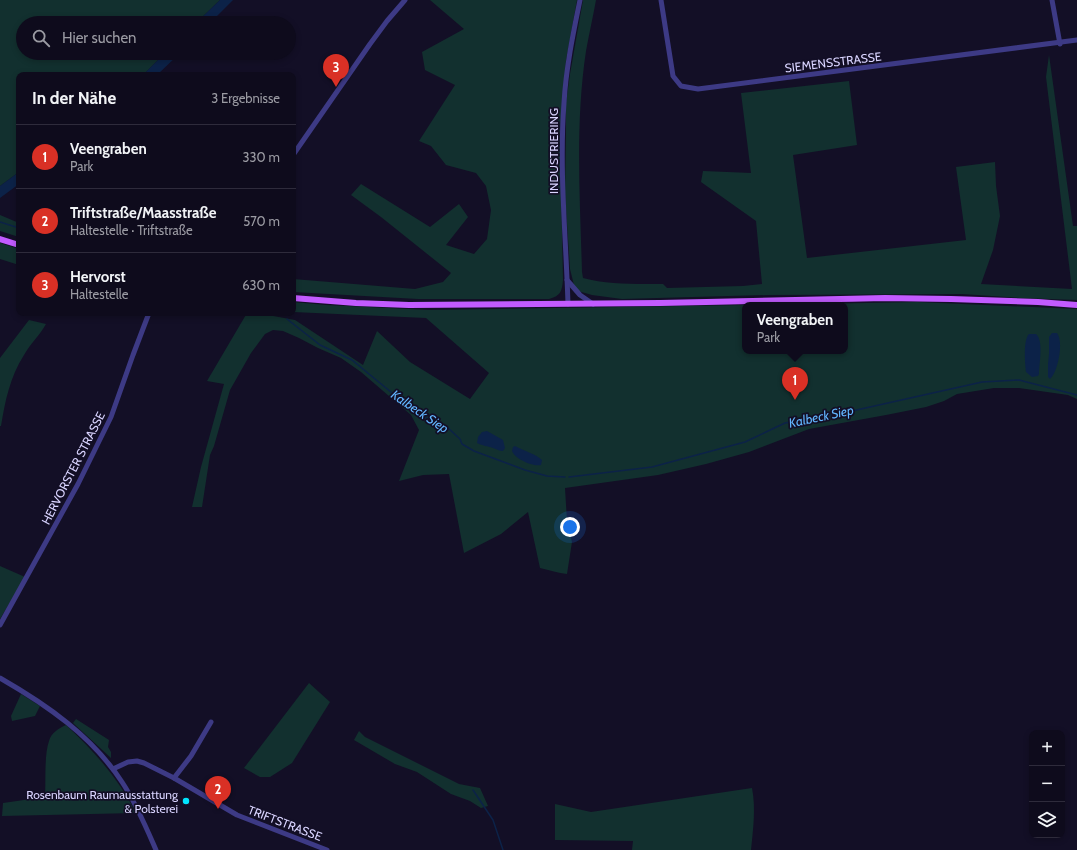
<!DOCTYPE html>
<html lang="de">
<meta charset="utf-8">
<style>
body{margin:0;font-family:Cabin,sans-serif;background:#171425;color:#f1f3f6}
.controls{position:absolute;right:12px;bottom:12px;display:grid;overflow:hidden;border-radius:8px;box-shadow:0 2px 6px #0003}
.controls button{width:36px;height:36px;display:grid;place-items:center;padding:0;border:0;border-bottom:1px solid #2e2b3b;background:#0e0b1c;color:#f1f3f6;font:20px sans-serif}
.you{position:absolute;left:570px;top:527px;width:14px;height:14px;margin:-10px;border:3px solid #fff;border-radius:50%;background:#1a73e8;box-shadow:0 0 0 6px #1a73e833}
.badge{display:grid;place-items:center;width:26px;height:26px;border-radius:50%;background:#d93025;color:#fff;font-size:13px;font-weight:700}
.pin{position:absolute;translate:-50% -33px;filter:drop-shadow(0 1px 2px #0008)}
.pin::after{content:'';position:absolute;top:21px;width:14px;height:12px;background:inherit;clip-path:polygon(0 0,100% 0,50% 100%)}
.popup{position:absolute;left:742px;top:302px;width:106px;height:52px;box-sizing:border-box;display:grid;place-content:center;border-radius:8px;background:#0e0b1c;filter:drop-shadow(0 1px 3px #0005);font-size:13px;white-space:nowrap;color:#9b9ba3}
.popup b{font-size:15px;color:#f1f3f6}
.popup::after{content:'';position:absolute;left:50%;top:100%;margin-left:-8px;border:8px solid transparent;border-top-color:#0e0b1c}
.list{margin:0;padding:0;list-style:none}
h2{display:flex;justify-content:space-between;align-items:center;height:52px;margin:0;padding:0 16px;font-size:17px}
h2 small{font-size:13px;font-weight:400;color:#9b9ba3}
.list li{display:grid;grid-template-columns:26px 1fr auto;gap:12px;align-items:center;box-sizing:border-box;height:64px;padding:0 16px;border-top:1px solid #2e2b3b}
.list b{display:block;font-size:15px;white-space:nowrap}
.list p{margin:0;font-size:13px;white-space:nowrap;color:#9b9ba3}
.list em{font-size:13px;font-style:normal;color:#9b9ba3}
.icon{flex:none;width:22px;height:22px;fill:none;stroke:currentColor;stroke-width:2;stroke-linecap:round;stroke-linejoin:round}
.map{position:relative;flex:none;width:1077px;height:850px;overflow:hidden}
.search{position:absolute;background:#0e0b1c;box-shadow:0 2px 6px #0003;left:16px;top:16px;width:280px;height:44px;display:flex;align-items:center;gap:10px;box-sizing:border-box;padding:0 14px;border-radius:22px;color:#9b9ba3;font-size:15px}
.panel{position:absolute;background:#0e0b1c;box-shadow:0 2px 6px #0003;left:16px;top:72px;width:280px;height:244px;border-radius:8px}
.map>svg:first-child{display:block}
</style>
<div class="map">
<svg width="1077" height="850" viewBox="0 0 1077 850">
<rect width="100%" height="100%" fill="#130f26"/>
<g fill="#12302f">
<polygon points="0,0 220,0 196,23 23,23 23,53 165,53 143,75 19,75 19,172 0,186"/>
<path d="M430 0H577L566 61 560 133 563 280C562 292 560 296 549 299H418L293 292V279L415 289 443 282 451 273 381 217 351 195 361 184 430 227 459 204 468 217 446 245 474 254 487 239 491 210 486 186 476 173 446 165 431 146 419 141 455 85 425 70 422 52 464 29Z"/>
<path d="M583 0H596C593 17 589 34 586 51 575 124 580 199 582 272L583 278C608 285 637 284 663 284L667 288 743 286 762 284 756 221 701 182 703 171 751 173 741 93 849 81 857 145 793 155 807 258 966 240 956 167 995 162 996 186 1000 216 993 250 981 284 1072 289 1046 77 1049 55 1073 226H1077V300L1020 298 962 294 768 295 622 299 592 295 578 291 574 285 570 269 565 193 566 128V103L570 74Z"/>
<polygon points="0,215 19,223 19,237 0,231"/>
<polygon points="0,243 19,249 19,265 0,259"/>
<path d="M293 302 326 305 429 310 745 305V351H845V305H764L917 302 1077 309V399L1068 395 1019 388H994L957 394 944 401 926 407 886 415 809 429 749 452 706 464 658 475 565 488 567 521 572 542 567 574C558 573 550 570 540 568L528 512 501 534 464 553 449 474 423 475 399 481 419 430 411 415 361 372 341 358 318 348 299 338 283 331 273 330 265 334 251 353 230 390 214 446 210 455 202 507H192L201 467 224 384 207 381 247 313H257L295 320 363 365 377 331 410 362 470 399 489 373 426 318 293 312Z"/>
<path d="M29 320 46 324C40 335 30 344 24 355 10 377 5 401 1 426H0V358Z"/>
<polygon points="0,566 25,577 0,619"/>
<polygon points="309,683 330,702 292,763 270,777 260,777 244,768"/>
<polygon points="21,694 40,706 35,716 12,721 11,716"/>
<polygon points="76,719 109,740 108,747 111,752 111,758 73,723"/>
<path d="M66 725C93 750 119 779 136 813L2 816 3 803 45 797C46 782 44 755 49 741 51 733 59 728 66 725Z"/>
<polygon points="359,731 365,737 459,784 480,788 488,806 481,808 470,801 451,794 417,772 395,764 354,740"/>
<path d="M752 788C756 809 753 829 751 850H632L633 841 555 840V804L591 812Z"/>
</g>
<g fill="#0c2248">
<polygon points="220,0 233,0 210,23 196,23"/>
<polygon points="165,53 180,53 157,75 143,75"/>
<polygon points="19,172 19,184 0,198 0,186"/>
<path d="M1052 333H1057C1064 342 1058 372 1050 379L1048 377V364L1049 354V337Z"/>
<path d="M1029 334H1036C1044 341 1039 364 1039 374L1038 376 1032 377 1026 372C1025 363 1023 340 1029 334Z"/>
<path d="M487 431 503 440 505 448 503 451C499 451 497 449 493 448 487 446 483 446 477 443L478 437 482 432Z"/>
<path d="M515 446C524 451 536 454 542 460L541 465C533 467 515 459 512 451L513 447Z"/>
</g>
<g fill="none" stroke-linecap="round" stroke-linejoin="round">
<g stroke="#0c2248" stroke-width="1.5">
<polyline points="0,222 19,228"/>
<polyline points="287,319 320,345 352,360 397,397 438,426 448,428 460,439 462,444 474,451 525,470 547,476 565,477"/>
<polyline points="569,477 652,467 745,442 785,423 843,413 982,382 1019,380 1077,395"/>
<polyline points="473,790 493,820 503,850"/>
</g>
<g stroke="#3d3a85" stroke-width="5">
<polyline points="661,0 673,76 681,86 698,89 1077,40"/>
<polyline points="1052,0 1060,44"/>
<polyline points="293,155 370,44 387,21 405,0"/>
<polyline points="567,280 580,295 593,304"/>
<path d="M568 304C566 237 559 170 564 103 566 68 573 34 580 0"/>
<polyline points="0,625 78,484 111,417 133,355 149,313"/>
<path d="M0 678C47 705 92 736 122 782 136 803 146 827 156 850"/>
<polyline points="113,769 128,762 137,761 144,763 174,778 237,815 327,850"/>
<polyline points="174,778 191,756 211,722"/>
</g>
<g stroke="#c25bff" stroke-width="6">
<polyline points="0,239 19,245"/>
<polyline points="293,298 356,303 409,305 660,303 885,298 951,299 1038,302 1077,305"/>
</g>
</g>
<circle fill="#00e5ff" stroke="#130f26" stroke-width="1.5" cx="186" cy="801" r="4"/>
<g text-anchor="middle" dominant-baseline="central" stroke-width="3.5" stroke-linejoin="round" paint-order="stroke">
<g font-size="12" fill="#d9d4ff" stroke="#130f26">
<text transform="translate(833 62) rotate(-7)">SIEMENSSTRASSE</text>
<text transform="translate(553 151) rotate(-90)">INDUSTRIERING</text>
<text transform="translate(73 468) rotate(-63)">HERVORSTER STRASSE</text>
<text transform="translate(285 823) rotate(21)">TRIFTSTRASSE</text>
</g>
<g font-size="12" fill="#d9d4ff" stroke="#130f26" text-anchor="end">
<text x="178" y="794">Rosenbaum Raumausstattung<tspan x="178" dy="14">&amp; Polsterei</tspan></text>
</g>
<g font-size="13" font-style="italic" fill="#62b6ff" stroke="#130f26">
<text transform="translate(420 411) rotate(34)">Kalbeck Siep</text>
<text transform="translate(821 416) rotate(-12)">Kalbeck Siep</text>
</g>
</g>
</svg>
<div class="controls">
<button>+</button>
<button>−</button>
<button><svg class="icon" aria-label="layers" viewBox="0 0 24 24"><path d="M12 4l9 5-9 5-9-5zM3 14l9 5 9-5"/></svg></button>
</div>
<div class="you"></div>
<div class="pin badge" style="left:795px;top:400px">1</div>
<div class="popup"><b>Veengraben</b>Park</div>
<div class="pin badge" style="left:218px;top:809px">2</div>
<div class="pin badge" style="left:336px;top:87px">3</div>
<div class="search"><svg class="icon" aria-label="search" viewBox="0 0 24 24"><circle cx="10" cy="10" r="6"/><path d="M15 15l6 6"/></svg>Hier suchen</div>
<section class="panel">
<h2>In der Nähe<small>3 Ergebnisse</small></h2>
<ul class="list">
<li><span class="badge">1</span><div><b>Veengraben</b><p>Park</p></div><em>330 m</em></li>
<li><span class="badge">2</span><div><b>Triftstraße/Maasstraße</b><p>Haltestelle · Triftstraße</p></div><em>570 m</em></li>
<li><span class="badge">3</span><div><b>Hervorst</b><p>Haltestelle</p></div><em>630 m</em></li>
</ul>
</section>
</div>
